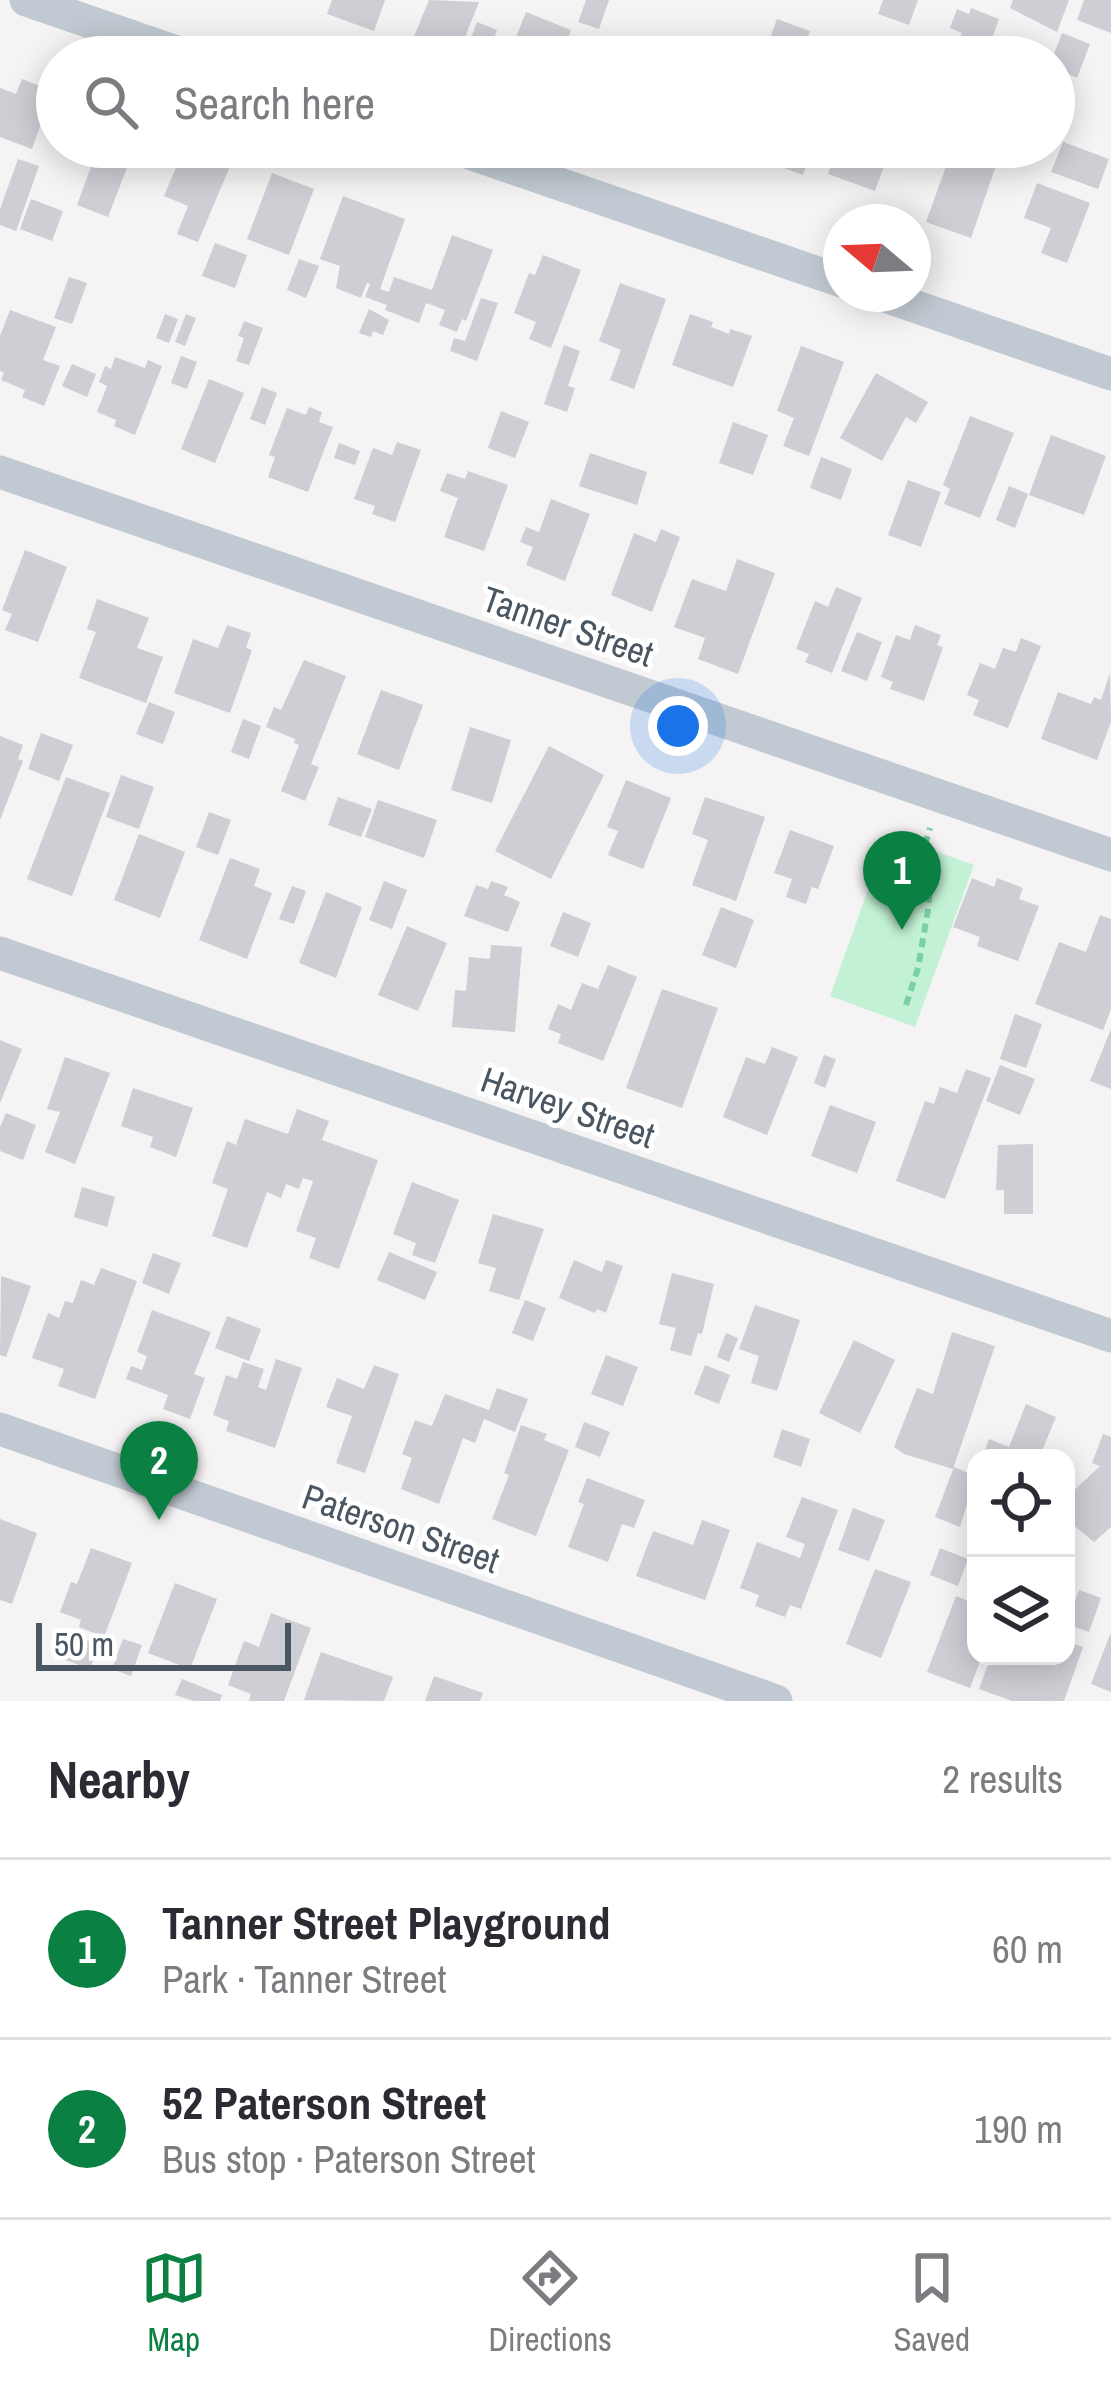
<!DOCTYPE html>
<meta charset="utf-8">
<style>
body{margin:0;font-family:"Archivo Narrow",sans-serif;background:#f7f7f7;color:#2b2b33}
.controls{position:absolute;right:36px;bottom:36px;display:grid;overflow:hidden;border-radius:24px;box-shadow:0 6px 30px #0003}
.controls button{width:108px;height:108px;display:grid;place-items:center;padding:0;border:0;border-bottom:3px solid #e1e1e2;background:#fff;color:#2b2b33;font:60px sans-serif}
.compass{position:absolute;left:823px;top:204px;width:108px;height:108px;border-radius:50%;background:#fff;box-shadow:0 6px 30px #0003;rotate:289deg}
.scale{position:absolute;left:36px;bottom:30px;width:255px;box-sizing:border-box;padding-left:12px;border:6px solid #4a5661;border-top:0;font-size:33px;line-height:42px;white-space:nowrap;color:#4a5661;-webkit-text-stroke:9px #fff;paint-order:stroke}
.you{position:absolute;left:678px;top:726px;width:42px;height:42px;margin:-30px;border:9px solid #fff;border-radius:50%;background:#1a73e8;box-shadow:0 0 0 18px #1a73e833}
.badge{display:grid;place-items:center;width:78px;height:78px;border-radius:50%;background:#0b8043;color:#fff;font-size:39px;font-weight:700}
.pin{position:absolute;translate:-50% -99px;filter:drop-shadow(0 3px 6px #0008)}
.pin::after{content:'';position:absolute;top:63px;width:42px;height:36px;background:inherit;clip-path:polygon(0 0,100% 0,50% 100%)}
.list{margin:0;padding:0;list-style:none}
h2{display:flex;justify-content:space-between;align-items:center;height:156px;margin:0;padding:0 48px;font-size:51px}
h2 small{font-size:39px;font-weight:400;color:#7c7c81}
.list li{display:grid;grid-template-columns:78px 1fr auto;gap:36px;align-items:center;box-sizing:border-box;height:180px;padding:0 48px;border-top:3px solid #e1e1e2}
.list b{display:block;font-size:45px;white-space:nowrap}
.list p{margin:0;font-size:39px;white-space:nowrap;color:#7c7c81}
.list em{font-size:39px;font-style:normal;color:#7c7c81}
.icon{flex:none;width:66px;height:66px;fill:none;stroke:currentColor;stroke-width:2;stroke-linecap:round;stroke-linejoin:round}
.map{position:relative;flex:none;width:1111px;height:1701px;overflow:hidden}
.search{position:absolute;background:#fff;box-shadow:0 6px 30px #0003;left:36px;right:36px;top:36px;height:132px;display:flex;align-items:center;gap:30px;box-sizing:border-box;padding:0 42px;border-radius:66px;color:#7c7c81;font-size:45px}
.sheet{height:516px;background:#fff}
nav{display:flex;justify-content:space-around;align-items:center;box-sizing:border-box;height:168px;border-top:3px solid #e1e1e2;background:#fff;font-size:33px;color:#7c7c81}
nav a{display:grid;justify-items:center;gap:6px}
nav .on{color:#0b8043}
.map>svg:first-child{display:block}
</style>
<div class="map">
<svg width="1111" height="1701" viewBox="0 0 1111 1701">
<rect width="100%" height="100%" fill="#f5f3f3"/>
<polygon fill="#c3f1d5" points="888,834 974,865 915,1027 830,996"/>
<g fill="#cdcfd5">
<polygon points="332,0 385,0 374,31 327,14"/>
<polygon points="429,0 479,2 457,57 444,57 411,44"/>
<polygon points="586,0 609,0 599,29 578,22"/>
<polygon points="883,0 918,0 909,25 878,14"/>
<polygon points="1013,0 1069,0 1057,32 1010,8"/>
<polygon points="1084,0 1111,0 1111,33 1077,20"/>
<polygon points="971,8 999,19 987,52 958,42 962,33 950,28 957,9 969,14"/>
<polygon points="526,12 571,30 561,57 508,57"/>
<polygon points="777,19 810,31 800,57 763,57"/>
<polygon points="477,22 497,30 487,57 467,50"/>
<polygon points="1062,33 1090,44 1077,78 1054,68 1053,57"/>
<polygon points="913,45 947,56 947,57 910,57"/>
<polygon points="22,79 53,91 32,149 0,137 0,88 16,94"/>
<polygon points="1063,142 1109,159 1098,189 1051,172"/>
<polygon points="90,147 135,147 108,217 77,205 92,164 85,161"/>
<polygon points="197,147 233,159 198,242 177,234 188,206 164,196 183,151 193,155"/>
<polygon points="767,147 813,147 803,175 762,160"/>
<polygon points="838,147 891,147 875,191 828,174"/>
<polygon points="953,147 990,147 1001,151 971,238 926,222"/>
<polygon points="18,159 39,166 16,231 0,225 0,209"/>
<polygon points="272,173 314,189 289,255 247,239"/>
<polygon points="1037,183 1090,203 1067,263 1041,253 1051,228 1024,218"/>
<polygon points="343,196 405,219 380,289 389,292 394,277 432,290 452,235 493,250 466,321 462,319 457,332 439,325 445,310 426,303 419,323 385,310 387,305 365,297 370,284 367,283 361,298 336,288 340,266 320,259"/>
<polygon points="31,199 63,211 52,241 20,229"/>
<polygon points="215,243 247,255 235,288 202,276"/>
<polygon points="543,255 581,270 551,348 529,339 536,322 514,313 529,273 535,275"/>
<polygon points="299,259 319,266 306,298 287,290"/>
<polygon points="69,277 87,283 72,324 54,318"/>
<polygon points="620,283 666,299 634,389 610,380 621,350 599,341"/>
<polygon points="481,298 498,303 477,361 450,351 454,338 465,341"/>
<polygon points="369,309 389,320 383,335 373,331 371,337 359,333"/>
<polygon points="10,310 56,327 43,360 60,366 44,406 22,397 25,390 1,380 4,373 0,371 0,336"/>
<polygon points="165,314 178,319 169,343 156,338"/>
<polygon points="186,314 196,318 185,346 175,342"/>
<polygon points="690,314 713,322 711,327 729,334 730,329 752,336 733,387 672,365"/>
<polygon points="244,321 263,328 249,365 236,361 244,338 238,336"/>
<polygon points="564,345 580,351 568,386 575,388 567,412 544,404"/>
<polygon points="801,346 844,362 809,456 783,446 794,418 777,411"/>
<polygon points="181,356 197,362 187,389 171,383"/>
<polygon points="115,357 145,368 148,360 162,366 135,435 114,426 116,420 97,412 107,386 99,382 105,366 111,369"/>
<polygon points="72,364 96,374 87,397 62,386"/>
<polygon points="876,373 928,402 916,423 906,417 882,461 840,438"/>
<polygon points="209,379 244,393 215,463 181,449"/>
<polygon points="262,387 277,393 265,425 250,419"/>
<polygon points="309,407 322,412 319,422 333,427 308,492 268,477 275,457 269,455 287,408 306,415"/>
<polygon points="501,411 529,422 515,458 488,448"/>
<polygon points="970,416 1014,433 980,518 944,504 950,489 943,485"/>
<polygon points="733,422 768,435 753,475 719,463"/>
<polygon points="1051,435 1106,456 1084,515 1029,495"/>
<polygon points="397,442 421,450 395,522 372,514 375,506 354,499 373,448 392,455"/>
<polygon points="339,443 360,451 355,465 334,458"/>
<polygon points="590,453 647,472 637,505 579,486"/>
<polygon points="821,457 852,469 841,500 810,488"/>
<polygon points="468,471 508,485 484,551 444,537 458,498 440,491 447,473 465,479"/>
<polygon points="908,480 941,492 921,547 888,535"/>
<polygon points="1009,486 1028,494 1015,528 996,520"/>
<polygon points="551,499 590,514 565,581 526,565 533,547 520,542 526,527 539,532"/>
<polygon points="661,529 680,537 652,612 611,595 634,533 656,542"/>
<polygon points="25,550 67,567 38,642 5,630 12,614 2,610"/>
<polygon points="737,559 775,573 738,674 698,659 705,638 674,627 692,579 726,591"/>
<polygon points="836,587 862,598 832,673 805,662 809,654 796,649 815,601 828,607"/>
<polygon points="97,599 149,618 137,648 163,657 146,703 79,678 96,632 87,629"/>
<polygon points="227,625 251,633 246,648 252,650 230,713 174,693 193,639 218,648"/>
<polygon points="915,625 941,635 937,645 943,647 924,701 890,689 893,682 881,677 896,635 910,640"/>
<polygon points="857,632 882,642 867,681 841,671"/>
<polygon points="1021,638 1041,646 1008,728 973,715 979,700 967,695 980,663 995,669 1003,648 1016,652"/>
<polygon points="304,660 346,676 311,764 319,767 305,801 281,791 299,745 294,743 295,739 266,727 274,707 281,710"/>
<polygon points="1110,673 1111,722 1097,760 1041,739 1058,692 1091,704 1094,697 1101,700"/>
<polygon points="381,690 423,705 399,770 357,754"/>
<polygon points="149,702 175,712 163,744 136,734"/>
<polygon points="243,719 261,726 249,759 231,752"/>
<polygon points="470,727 511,740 492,803 451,790"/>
<polygon points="41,733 73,745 59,781 28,769"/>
<polygon points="0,736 23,745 18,759 23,761 0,820"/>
<polygon points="549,746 604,775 551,879 495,851"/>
<polygon points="121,775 154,787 139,829 106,817"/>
<polygon points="66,777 110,793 72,896 27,879"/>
<polygon points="626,780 671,798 643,869 608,855 618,831 607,827"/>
<polygon points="338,797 372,809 361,837 328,825"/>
<polygon points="705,797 765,817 736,901 692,885 708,840 692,834"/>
<polygon points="378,800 437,820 424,858 365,837"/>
<polygon points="209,812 231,820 218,855 196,847"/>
<polygon points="790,830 834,846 818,889 812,887 806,904 786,897 792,879 774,873"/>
<polygon points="139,834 185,852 160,918 114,900"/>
<polygon points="230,858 260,869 254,886 272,893 247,959 199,940"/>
<polygon points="972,878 994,887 997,878 1023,888 1019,899 1039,906 1018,961 977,946 980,937 953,927"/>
<polygon points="384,881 407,890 392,929 369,920"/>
<polygon points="491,881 508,887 504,895 520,902 508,932 464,916 476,885 488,889"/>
<polygon points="292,886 306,891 294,924 279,919"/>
<polygon points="326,892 362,907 336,978 299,963"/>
<polygon points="721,907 754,920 736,968 702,955"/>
<polygon points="563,912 591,923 578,957 550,946"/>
<polygon points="1100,915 1111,919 1111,1009 1103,1030 1035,1004 1059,942 1086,952"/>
<polygon points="407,926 447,943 418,1011 378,995"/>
<polygon points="491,945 522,947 515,1032 452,1027 455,990 466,991 469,957 490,959"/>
<polygon points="608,965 637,977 603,1061 558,1043 561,1034 548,1029 558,1004 571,1010 582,983 598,989"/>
<polygon points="662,989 718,1008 682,1108 626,1088"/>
<polygon points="1015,1014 1042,1024 1026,1068 1000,1059"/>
<polygon points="1111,1029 1111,1089 1090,1081"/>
<polygon points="0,1040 22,1049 0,1103"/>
<polygon points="772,1047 798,1057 767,1135 723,1117 746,1057 765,1064"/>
<polygon points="824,1055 836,1059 825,1088 814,1083"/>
<polygon points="65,1057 110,1073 75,1164 45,1152 60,1112 47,1109"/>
<polygon points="1000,1065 1035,1079 1020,1115 986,1101"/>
<polygon points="966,1069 991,1078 945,1199 896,1181 925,1101 934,1104 940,1087 957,1093"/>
<polygon points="133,1088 193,1108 176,1157 150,1147 153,1137 121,1126"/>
<polygon points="830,1105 876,1122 857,1173 811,1156"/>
<polygon points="297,1109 329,1121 322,1140 378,1160 339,1269 309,1258 316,1238 296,1231 313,1181 303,1178 299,1189 286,1184 281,1198 267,1192 247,1248 212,1236 228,1189 212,1183 227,1141 236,1145 245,1119 288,1134"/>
<polygon points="6,1113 36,1125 23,1160 0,1151 0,1127"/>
<polygon points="1033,1144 1033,1214 1004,1214 1004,1190 996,1190 998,1145"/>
<polygon points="412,1182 459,1200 435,1263 412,1255 416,1243 393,1234"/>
<polygon points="82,1187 115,1197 107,1227 74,1217"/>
<polygon points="493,1214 544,1229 519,1300 489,1291 496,1268 478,1263"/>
<polygon points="389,1252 437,1272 425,1300 377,1280"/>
<polygon points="153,1253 181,1263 169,1294 142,1283"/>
<polygon points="574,1260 602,1272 606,1260 623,1266 606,1313 597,1309 595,1313 559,1298"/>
<polygon points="101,1268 137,1281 95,1399 58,1386 64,1369 32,1358 48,1313 59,1318 65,1301 73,1303 81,1280 94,1285"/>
<polygon points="672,1273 714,1284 702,1334 698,1333 691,1356 670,1350 676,1328 659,1324"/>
<polygon points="1,1276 31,1286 6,1357 0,1355"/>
<polygon points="525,1300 546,1308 533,1341 512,1333"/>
<polygon points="755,1305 800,1320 777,1391 751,1383 759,1356 739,1349"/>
<polygon points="152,1310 211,1332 194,1374 205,1378 190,1419 163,1409 168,1395 126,1379 131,1366 142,1370 147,1356 137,1352"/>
<polygon points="227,1316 261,1329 249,1361 215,1348"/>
<polygon points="952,1332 995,1346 953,1469 904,1454 894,1447 917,1388 933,1394"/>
<polygon points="726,1333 738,1338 729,1362 717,1357"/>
<polygon points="854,1340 895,1360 860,1433 819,1413"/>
<polygon points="606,1355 638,1367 623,1406 591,1394"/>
<polygon points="276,1359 302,1368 275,1448 226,1431 229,1421 213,1415 226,1375 237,1379 243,1362 264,1369 258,1387 266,1390"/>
<polygon points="374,1365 399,1374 365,1473 336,1463 352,1416 326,1407 337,1378 364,1389"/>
<polygon points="705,1365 730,1375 719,1404 694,1394"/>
<polygon points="497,1388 528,1399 515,1432 484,1419 475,1443 463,1438 439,1504 401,1489 412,1458 402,1454 415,1420 432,1426 445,1394 489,1410"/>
<polygon points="1026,1404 1056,1417 1039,1458 982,1458 989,1439 1009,1447"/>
<polygon points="584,1422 610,1432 600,1457 575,1447"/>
<polygon points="521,1425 547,1434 544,1440 569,1450 536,1536 492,1519 509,1475 504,1473"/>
<polygon points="782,1429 810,1439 801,1467 773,1457"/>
<polygon points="1103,1434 1111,1437 1111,1527 1094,1542 1066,1519 1073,1503 1067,1497 1100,1466 1092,1463"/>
<polygon points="954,1467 976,1476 960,1527 935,1517"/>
<polygon points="587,1478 645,1500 634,1528 622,1524 608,1562 568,1547 584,1504 578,1502"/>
<polygon points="802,1497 838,1510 801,1609 790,1605 785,1617 755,1606 759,1595 740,1588 757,1542 800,1558 805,1544 786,1537"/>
<polygon points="853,1508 885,1520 869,1561 838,1550"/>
<polygon points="0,1519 37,1533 12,1604 0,1600"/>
<polygon points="702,1520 730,1530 705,1600 636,1576 653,1531 693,1545"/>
<polygon points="91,1548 132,1563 104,1637 79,1627 81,1620 60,1612 71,1582 77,1584"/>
<polygon points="940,1548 968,1559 958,1586 930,1575"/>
<polygon points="875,1569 911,1582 881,1658 846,1644"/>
<polygon points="175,1583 217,1599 190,1669 148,1653"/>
<polygon points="1079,1590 1101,1598 1089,1632 1066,1624"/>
<polygon points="956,1596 976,1604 976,1656 982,1656 970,1688 927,1672"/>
<polygon points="271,1613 311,1628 284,1701 249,1701 251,1694 228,1685 244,1641 259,1647"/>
<polygon points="1111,1632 1111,1692 1091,1684"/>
<polygon points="69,1633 99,1645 90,1669 60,1658"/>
<polygon points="123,1639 142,1645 131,1676 112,1669"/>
<polygon points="1066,1641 1083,1647 1064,1701 1012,1701 979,1689 991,1656 1066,1656"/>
<polygon points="321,1652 393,1677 384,1701 304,1700"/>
<polygon points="434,1676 483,1693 480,1701 425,1701"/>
<polygon points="182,1679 222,1695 220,1701 194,1701 175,1695"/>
</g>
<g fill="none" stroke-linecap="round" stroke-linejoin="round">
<polyline stroke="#7ad0a6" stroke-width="6" stroke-dasharray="9 6" stroke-linecap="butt" points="906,1005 918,968 928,910 930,888 921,858 930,828"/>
<g stroke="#c1cad2" stroke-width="33">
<polyline points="26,0 191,57"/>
<polyline points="452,147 841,281"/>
<polyline points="879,294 1111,374"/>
<polyline points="0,472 1111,855"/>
<polyline points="0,953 1111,1336"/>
<polyline points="0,1429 776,1701"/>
</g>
</g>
<g text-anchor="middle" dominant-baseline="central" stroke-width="10" stroke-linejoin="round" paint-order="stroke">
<g font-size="36" fill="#4a5661" stroke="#fff">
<text transform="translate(568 626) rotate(19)">Tanner Street</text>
<text transform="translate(568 1107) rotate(19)">Harvey Street</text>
<text transform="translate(401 1528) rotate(19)">Paterson Street</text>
</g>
</g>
</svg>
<div class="controls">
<button><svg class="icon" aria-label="locate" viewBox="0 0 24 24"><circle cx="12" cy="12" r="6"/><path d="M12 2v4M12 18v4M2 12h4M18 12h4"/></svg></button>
<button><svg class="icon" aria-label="layers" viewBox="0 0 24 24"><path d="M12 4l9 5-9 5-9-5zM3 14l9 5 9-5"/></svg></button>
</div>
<svg class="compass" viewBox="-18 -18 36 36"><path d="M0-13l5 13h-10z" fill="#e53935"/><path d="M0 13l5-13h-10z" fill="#7c7c81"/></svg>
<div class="scale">50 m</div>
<div class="you"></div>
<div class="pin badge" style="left:902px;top:930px">1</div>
<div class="pin badge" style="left:159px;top:1520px">2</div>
<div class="search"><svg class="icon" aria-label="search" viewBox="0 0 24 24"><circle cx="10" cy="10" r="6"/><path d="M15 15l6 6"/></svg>Search here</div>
</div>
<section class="sheet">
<h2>Nearby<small>2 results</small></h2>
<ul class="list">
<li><span class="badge">1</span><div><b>Tanner Street Playground</b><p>Park · Tanner Street</p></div><em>60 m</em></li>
<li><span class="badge">2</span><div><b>52 Paterson Street</b><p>Bus stop · Paterson Street</p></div><em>190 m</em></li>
</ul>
</section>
<nav>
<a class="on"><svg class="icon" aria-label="map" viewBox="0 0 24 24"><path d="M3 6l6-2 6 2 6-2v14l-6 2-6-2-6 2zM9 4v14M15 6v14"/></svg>Map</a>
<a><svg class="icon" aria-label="directions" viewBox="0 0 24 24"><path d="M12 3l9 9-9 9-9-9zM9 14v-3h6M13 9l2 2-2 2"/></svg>Directions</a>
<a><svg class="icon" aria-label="saved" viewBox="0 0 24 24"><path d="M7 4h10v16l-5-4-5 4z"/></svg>Saved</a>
</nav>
